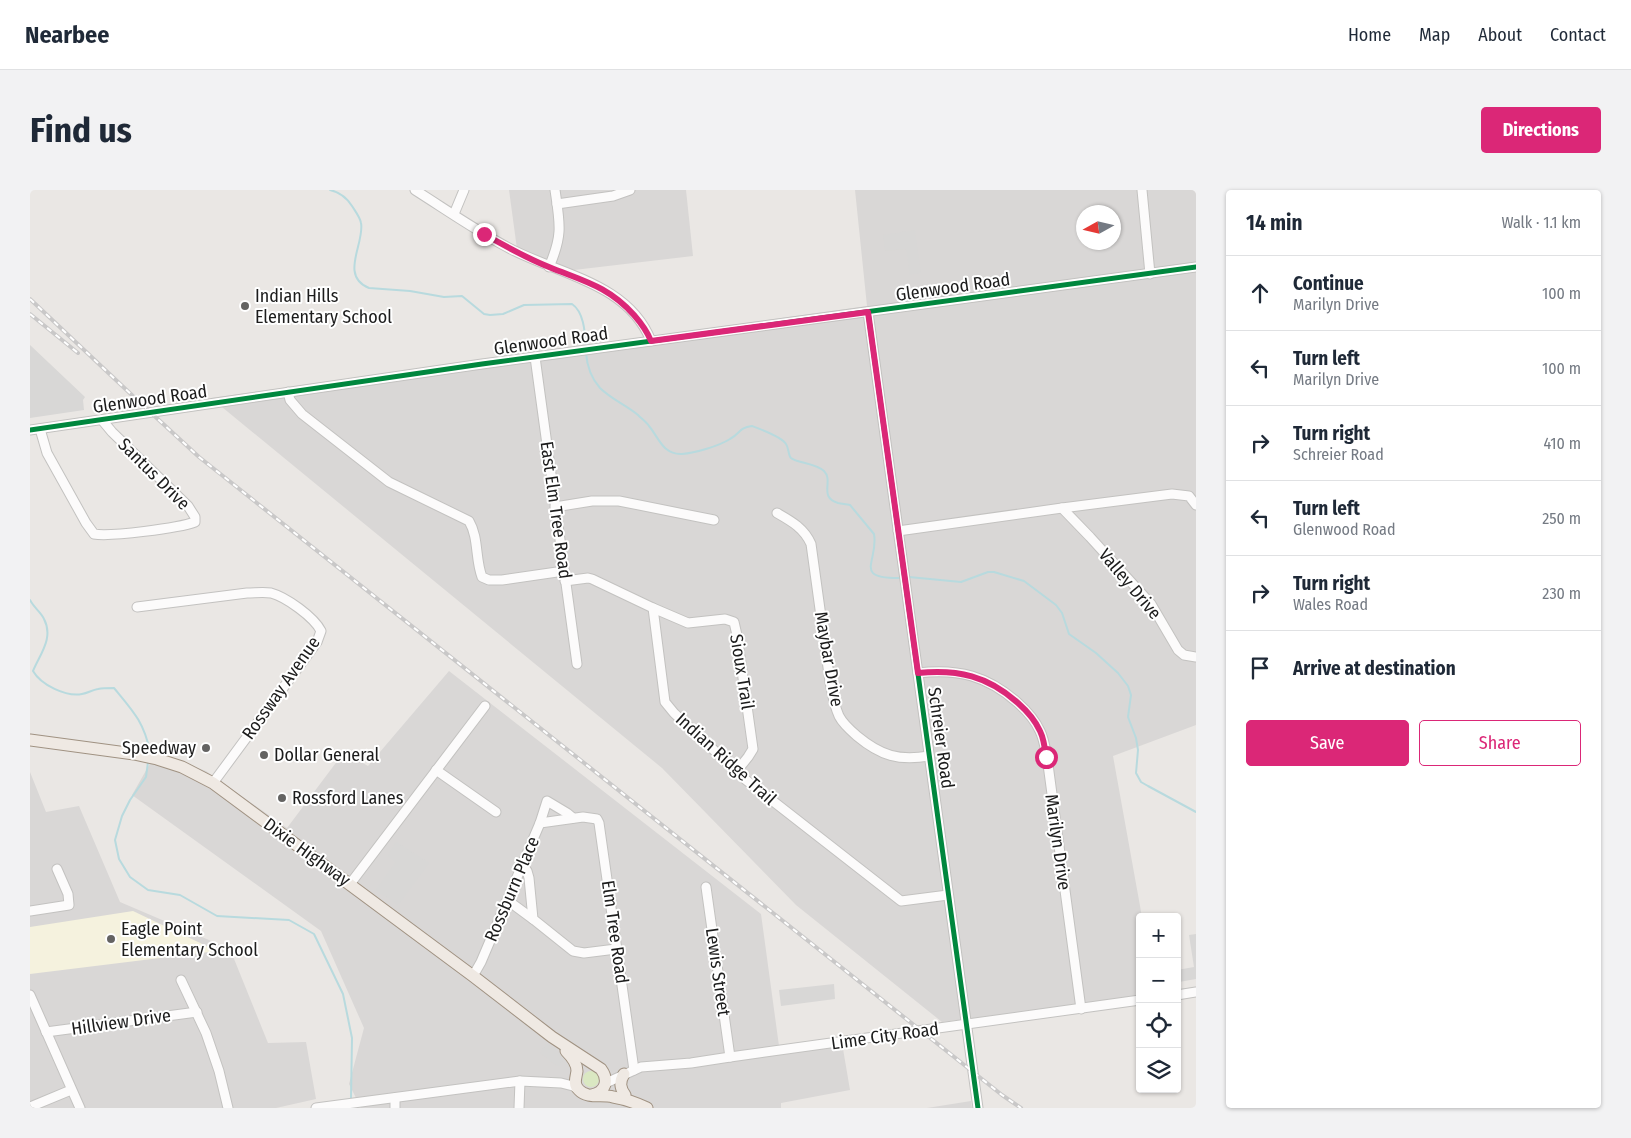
<!DOCTYPE html>
<meta charset="utf-8">
<style>
body{margin:0;font-family:"Fira Sans Condensed",sans-serif;background:#f2f2f3;color:#1f2937}
.controls{position:absolute;right:15px;bottom:15px;display:grid;overflow:hidden;border-radius:5px;box-shadow:0 1px 4px #0004}
.controls button{width:45px;height:45px;display:grid;place-items:center;padding:0;border:0;border-bottom:1px solid #e0e1e3;background:#fff;color:#1f2937;font:25px sans-serif}
.compass{position:absolute;left:1046px;top:15px;width:45px;height:45px;border-radius:50%;background:#fff;box-shadow:0 1px 4px #0004;rotate:262deg}
.stop{position:absolute;width:15px;height:15px;margin:-11px;border:4px solid #db2777;border-radius:50%;background:#fff}
.stop.end{background:#db2777;border-color:#fff;box-shadow:0 1px 5px #0008}
.list{margin:0;padding:0;list-style:none}
h2{display:flex;justify-content:space-between;align-items:center;height:65px;margin:0;padding:0 20px;font-size:21px}
h2 small{font-size:16px;font-weight:400;color:#747a83}
.list li{display:grid;grid-template-columns:32px 1fr auto;gap:15px;align-items:center;box-sizing:border-box;height:75px;padding:0 20px;border-top:1px solid #e0e1e3}
.list b{display:block;font-size:19px;white-space:nowrap}
.list p{margin:0;font-size:16px;white-space:nowrap;color:#747a83}
.list em{font-size:16px;font-style:normal;color:#747a83}
.actions{display:flex;gap:10px;padding:15px 20px}
.actions a{flex:1;padding:11px 0;border:1px solid #db2777;border-radius:5px;text-align:center;font-size:18px;color:#db2777}
.actions .main{background:#db2777;color:#fff}
.icon{flex:none;width:28px;height:28px;fill:none;stroke:currentColor;stroke-width:2;stroke-linecap:round;stroke-linejoin:round}
.map{position:relative;flex:none;width:1166px;height:918px;overflow:hidden;border-radius:5px}
header{display:flex;align-items:center;gap:30px;box-sizing:border-box;height:70px;padding:0 25px;background:#fff;border-bottom:1px solid #e0e1e3}
header strong{font-size:24px}
nav{display:flex;gap:28px;margin-inline-start:auto;font-size:18px}
.intro{display:flex;align-items:center;justify-content:space-between;box-sizing:border-box;height:120px;padding:0 30px}
h1{margin:0;font-size:35px}
.button{padding:12px 22px;border-radius:5px;background:#db2777;color:#fff;font-size:18px;font-weight:700}
main{display:flex;gap:30px;padding:0 30px}
aside{flex:1;background:#fff;border-radius:5px;box-shadow:0 1px 4px #0004}
.map>svg:first-child{display:block}
</style>
<header>
<strong>Nearbee</strong>
<nav><a>Home</a><a>Map</a><a>About</a><a>Contact</a></nav>
</header>
<div class="intro"><h1>Find us</h1><a class="button">Directions</a></div>
<main>
<div class="map">
<svg width="1166" height="918" viewBox="0 0 1166 918">
<rect width="100%" height="100%" fill="#eae7e4"/>
<g fill="#d9d7d6" fill-rule="evenodd">
<polygon points="479,0 656,0 663,66 544,80 487,59"/>
<path d="M825 0H1166V535L1083 566 1112 727H1110V807L912 832 766 715 632 578 181 208 837 116ZM1054 22H1084V52H1054Z"/>
<polygon points="419,481 731,724 749,856 811,847 820,900 751,913 751,918 331,918 319,894 334,838 291,741 102,605 126,563 176,581 257,638 314,562 338,576"/>
<polygon points="0,582 16,622 49,616 90,712 200,759 238,853 276,852 286,909 246,918 0,918"/>
<polygon points="941,911 942,918 897,918"/>
</g>
<polygon fill="#f5f2de" points="103,721 187,761 0,784 0,737"/>
<g fill="#d8d7d6">
<polygon points="885,40 891,83 880,85 876,59 855,61 853,45"/>
<polygon points="0,155 55,207 53,210 54,220 0,228"/>
<polygon points="366,652 399,673 368,715 346,700 366,672 358,666"/>
<polygon points="1166,744 1166,789 1149,792 1147,780 1164,777 1159,745"/>
<polygon points="804,794 805,809 751,816 749,800"/>
<polygon points="517,853 535,867 528,877 510,863"/>
</g>
<circle fill="#dae8c2" cx="561" cy="889" r="8"/>
<g fill="none" stroke-linecap="round" stroke-linejoin="round">
<g stroke="#b8dade" stroke-width="2">
<path d="M300 0C309 2 317 8 322 16 325 21 330 27 331 33 335 53 309 86 339 98L380 101 414 107 432 106 454 124 460 125 473 124 494 115 542 114C554 122 555 143 556 156"/>
<path d="M556 163C557 176 562 189 570 198 581 209 596 215 608 225 612 229 616 232 619 236 629 248 633 265 652 264 665 263 689 256 700 249 711 243 708 238 722 236 730 239 752 247 756 254 759 258 758 265 761 268 767 273 785 273 794 281 804 291 788 307 808 313 812 314 816 314 820 315L844 344C849 372 821 389 872 388"/>
<polyline points="879,387 931,392 958,382 964,382 994,391 1026,415 1032,423 1039,444 1066,463 1088,483 1098,496 1101,505 1098,527 1106,548 1108,560 1106,583 1111,592 1118,596 1166,622"/>
<path d="M0 410C4 418 11 422 14 429 24 448 10 464 3 481 11 495 36 507 52 504 58 503 62 500 68 499 73 498 79 498 84 498 103 521 114 532 120 562"/>
<polyline points="118,572 116,587 100,610 92,626 85,650 89,669 100,687 118,700 150,705 187,726 259,730 284,744 313,804 322,848 321,908"/>
</g>
<defs>
<g id="minor">
<path d="M385 0C415 19 445 40 477 57 526 84 598 92 621 151"/>
<polyline points="1112,0 1120,84"/>
<polyline points="527,14 583,6 600,0"/>
<polyline points="424,24 434,0"/>
<path d="M519 77C533 45 530 34 525 0"/>
<polyline points="838,122 948,918"/>
<polyline points="505,167 547,474"/>
<path d="M258 202 260 210 272 224 359 292 439 331C449 348 445 369 452 387L459 390H472L534 381"/>
<path d="M10 239 17 263 56 333 64 344C80 347 149 338 165 332V327L158 316 82 242 72 230"/>
<polyline points="0,240 452,174 1166,77"/>
<polyline points="1166,315 1159,306 1142,304 1032,318 1060,347 1121,414 1148,460 1154,465 1166,467"/>
<polyline points="525,317 562,311 589,311 684,330"/>
<path d="M747 323C761 331 774 338 781 354L800 492C802 503 804 515 809 526 813 534 820 540 827 546 851 566 869 571 899 566"/>
<polyline points="868,341 1032,318"/>
<polyline points="535,391 558,388 562,389 623,418 635,512 644,523 716,590 871,711 918,705"/>
<path d="M107 417 217 403C225 403 233 402 241 403 256 407 284 427 291 441L287 452 183 593"/>
<polyline points="623,418 658,433 695,429 704,432 707,445 723,559 718,567 706,582"/>
<path d="M888 483C928 478 958 486 988 513 997 521 1005 530 1010 541 1014 549 1015 558 1017 567L1051 819"/>
<polyline points="406,580 466,622"/>
<polyline points="510,633 553,627 567,629 569,633 604,880"/>
<polyline points="492,674 497,681 499,688 503,729 543,761 554,763 586,759"/>
<polyline points="320,694 455,516"/>
<polyline points="676,697 700,867"/>
<polyline points="477,710 503,729"/>
<polyline points="0,721 39,715 38,704 27,679"/>
<polyline points="443,786 451,772 510,633 517,611 537,623 543,628"/>
<polyline points="151,790 176,843 189,881 198,918"/>
<polyline points="0,805 50,918"/>
<polyline points="1147,805 1166,802"/>
<polyline points="16,842 167,822"/>
<polyline points="576,893 611,877 661,873 700,867 1110,810"/>
<polyline points="365,908 365,918"/>
<polyline points="0,917 41,900"/>
<polyline points="286,918 490,891 531,893 543,896 549,900"/>
<polyline points="489,918 490,891"/>
</g>
<g id="major">
<path d="M0 550 104 564 127 569 152 577 183 593 443 786 522 847 571 879C579 890 576 902 562 905"/>
<path d="M536 861C541 866 547 873 547 881 546 888 543 894 549 900 557 909 573 904 583 907 596 909 606 913 617 918"/>
<path d="M594 884C589 892 590 898 595 905"/>
</g>
</defs>
<use href="#minor" stroke="#c3c2c0" stroke-width="11"/>
<use href="#major" stroke="#a09282" stroke-width="13"/>
<use href="#minor" stroke="#fcfbfb" stroke-width="9"/>
<use href="#major" stroke="#efe9e3" stroke-width="11"/>
<defs>
<g id="rail">
<polyline points="0,109 105,208 169,267 972,905 991,918"/>
<polyline points="0,124 48,163"/>
</g>
</defs>
<use href="#rail" stroke="#c9c8c8" stroke-width="4"/>
<use href="#rail" stroke="#fff" stroke-width="2" stroke-dasharray="5.5" stroke-linecap="butt"/>
<defs>
<g id="cycleway">
<polyline points="838,122 948,918"/>
<polyline points="0,240 452,174 1166,77"/>
</g>
</defs>
<use href="#cycleway" stroke="#fff" stroke-width="8"/>
<use href="#cycleway" stroke="#00873e" stroke-width="5"/>
</g>
<g fill="none" stroke-linecap="round" stroke-linejoin="round">
<path stroke="#db2777" stroke-width="6" d="M454 44C475 56 496 68 519 77 553 91 578 96 604 125 611 133 617 141 621 151L838 122 888 483C928 479 958 486 988 513 997 521 1005 530 1010 541 1014 549 1015 558 1016 567"/>
</g>
<g fill="#646362" stroke="#fff" stroke-width="2">
<circle cx="215" cy="116" r="5"/>
<circle cx="176" cy="558" r="5"/>
<circle cx="234" cy="565" r="5"/>
<circle cx="252" cy="608" r="5"/>
<circle cx="81" cy="749" r="5"/>
</g>
<g text-anchor="middle" dominant-baseline="central" stroke-width="4" stroke-linejoin="round" paint-order="stroke">
<g font-size="18" fill="#1c1c1c" stroke="#fff">
<text transform="translate(923 97) rotate(-8)">Glenwood Road</text>
<text transform="translate(521 151) rotate(-8)">Glenwood Road</text>
<text transform="translate(120 209) rotate(-8)">Glenwood Road</text>
<text transform="translate(124 284) rotate(45)">Santus Drive</text>
<text transform="translate(526 320) rotate(82)">East Elm Tree Road</text>
<text transform="translate(1100 394) rotate(50)">Valley Drive</text>
<text transform="translate(799 469) rotate(80)">Maybar Drive</text>
<text transform="translate(712 482) rotate(81)">Sioux Trail</text>
<text transform="translate(251 498) rotate(-55)">Rossway Avenue</text>
<text transform="translate(911 548) rotate(82)">Schreier Road</text>
<text transform="translate(696 569) rotate(42)">Indian Ridge Trail</text>
<text transform="translate(1028 652) rotate(82)">Marilyn Drive</text>
<text transform="translate(277 662) rotate(36)">Dixie Highway</text>
<text transform="translate(482 699) rotate(-67)">Rossburn Place</text>
<text transform="translate(585 742) rotate(82)">Elm Tree Road</text>
<text transform="translate(688 782) rotate(82)">Lewis Street</text>
<text transform="translate(91 832) rotate(-8)">Hillview Drive</text>
<text transform="translate(855 846) rotate(-8)">Lime City Road</text>
</g>
<g font-size="18" fill="#1c1c1c" stroke="#fff" text-anchor="start">
<text x="225" y="106">Indian Hills<tspan x="225" dy="21">Elementary School</tspan></text>
<text x="166" y="558" text-anchor="end">Speedway</text>
<text x="244" y="565">Dollar General</text>
<text x="262" y="608">Rossford Lanes</text>
<text x="91" y="739">Eagle Point<tspan x="91" dy="21">Elementary School</tspan></text>
</g>
</g>
</svg>
<div class="controls">
<button>+</button>
<button>−</button>
<button><svg class="icon" aria-label="locate" viewBox="0 0 24 24"><circle cx="12" cy="12" r="6"/><path d="M12 2v4M12 18v4M2 12h4M18 12h4"/></svg></button>
<button><svg class="icon" aria-label="layers" viewBox="0 0 24 24"><path d="M12 4l9 5-9 5-9-5zM3 14l9 5 9-5"/></svg></button>
</div>
<svg class="compass" viewBox="-18 -18 36 36"><path d="M0-13l5 13h-10z" fill="#e53935"/><path d="M0 13l5-13h-10z" fill="#747a83"/></svg>
<div class="stop" style="left:1016px;top:567px"></div>
<div class="stop end" style="left:454px;top:44px"></div>
</div>
<aside>
<h2>14 min<small>Walk · 1.1 km</small></h2>
<ul class="list">
<li><svg class="icon" aria-label="ahead" viewBox="0 0 24 24"><path d="M12 20V5M6 11l6-6 6 6"/></svg><div><b>Continue</b><p>Marilyn Drive</p></div><em>100 m</em></li>
<li><svg class="icon" aria-label="left" viewBox="0 0 24 24"><path d="M17 20v-9H6M10 6l-5 5 5 5"/></svg><div><b>Turn left</b><p>Marilyn Drive</p></div><em>100 m</em></li>
<li><svg class="icon" aria-label="right" viewBox="0 0 24 24"><path d="M7 20v-9h11M14 6l5 5-5 5"/></svg><div><b>Turn right</b><p>Schreier Road</p></div><em>410 m</em></li>
<li><svg class="icon" aria-label="left" viewBox="0 0 24 24"><path d="M17 20v-9H6M10 6l-5 5 5 5"/></svg><div><b>Turn left</b><p>Glenwood Road</p></div><em>250 m</em></li>
<li><svg class="icon" aria-label="right" viewBox="0 0 24 24"><path d="M7 20v-9h11M14 6l5 5-5 5"/></svg><div><b>Turn right</b><p>Wales Road</p></div><em>230 m</em></li>
<li><svg class="icon" aria-label="arrive" viewBox="0 0 24 24"><path d="M6 21V4h12l-3 4 3 4H6"/></svg><div><b>Arrive at destination</b></div></li>
</ul>
<div class="actions"><a class="main">Save</a><a>Share</a></div>
</aside>
</main>
